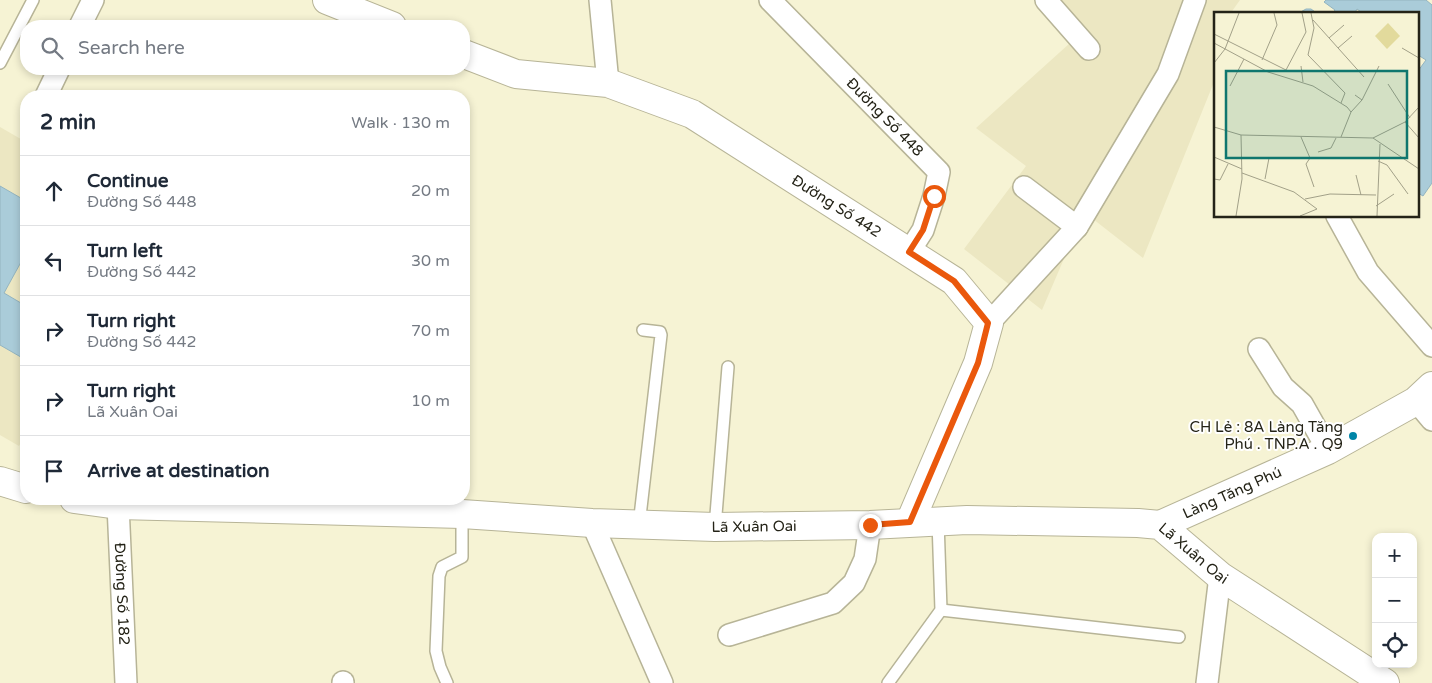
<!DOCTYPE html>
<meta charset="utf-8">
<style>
body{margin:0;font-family:"Varela Round",sans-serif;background:#f6f6f7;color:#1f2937}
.controls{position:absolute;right:15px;bottom:15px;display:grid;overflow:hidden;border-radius:10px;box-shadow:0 2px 8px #0003}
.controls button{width:45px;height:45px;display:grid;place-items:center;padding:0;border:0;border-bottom:1px solid #e0e1e3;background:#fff;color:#1f2937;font:25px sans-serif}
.stop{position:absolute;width:15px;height:15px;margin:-11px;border:4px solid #ea580c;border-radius:50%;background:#fff}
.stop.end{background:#ea580c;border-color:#fff;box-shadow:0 1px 5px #0008}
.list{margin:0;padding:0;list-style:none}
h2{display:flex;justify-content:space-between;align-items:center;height:65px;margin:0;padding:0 20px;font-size:21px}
h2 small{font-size:16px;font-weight:400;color:#747a83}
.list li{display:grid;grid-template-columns:32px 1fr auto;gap:15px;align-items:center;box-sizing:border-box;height:70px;padding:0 20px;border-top:1px solid #e0e1e3}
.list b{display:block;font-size:19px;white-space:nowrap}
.list p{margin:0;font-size:16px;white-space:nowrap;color:#747a83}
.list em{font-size:16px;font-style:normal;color:#747a83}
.icon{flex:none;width:28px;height:28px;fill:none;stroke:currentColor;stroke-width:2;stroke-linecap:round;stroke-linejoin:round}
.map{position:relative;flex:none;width:1432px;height:683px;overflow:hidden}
.search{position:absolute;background:#fff;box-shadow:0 2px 8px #0003;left:20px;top:20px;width:450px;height:55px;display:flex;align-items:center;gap:12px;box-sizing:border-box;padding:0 18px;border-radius:20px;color:#747a83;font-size:19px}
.panel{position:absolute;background:#fff;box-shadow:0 2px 8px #0003;left:20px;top:90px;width:450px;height:415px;border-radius:20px}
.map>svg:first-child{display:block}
</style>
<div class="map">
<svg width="1432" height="683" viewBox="0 0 1432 683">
<rect width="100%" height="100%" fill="#f6f3d4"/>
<g fill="#ece7c2">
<polygon points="1043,0 1240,0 1230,14 1216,14 1216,73 1214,82 1143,258 1084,212 1042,310 964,249 1026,166 976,128 1080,34"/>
<polygon points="0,127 26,142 26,433 19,446 0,435"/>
</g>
<g fill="#aaccd9" stroke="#93b4c0">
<polygon points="1326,0 1426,0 1432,5 1432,183 1423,196 1418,193 1418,71 1426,60 1418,55 1418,14 1364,14 1357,9 1354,14 1332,14 1335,10 1324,2"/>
<polygon points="1306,9 1311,9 1318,14 1297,14"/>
<polygon points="0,186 26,201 26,253 4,293 26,306 26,360 0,345"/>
</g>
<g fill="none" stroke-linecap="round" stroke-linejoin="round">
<defs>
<g id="lane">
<polyline points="0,63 33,0"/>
<polyline points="639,525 661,335 660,332 643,330"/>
<polyline points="715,527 728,367"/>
<polyline points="941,610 1179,637"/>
<polyline points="447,683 440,667 436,651 439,576 442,567 462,557 462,514"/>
<polyline points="888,683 941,610 938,521"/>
</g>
<g id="street">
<polyline points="600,0 608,83"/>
<path id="s1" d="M770 0 939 172 934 196 923 230 909 252"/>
<polyline points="1046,0 1089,49"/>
<polyline points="80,26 93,0"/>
<polyline points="46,96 59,69"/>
<polyline points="1337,216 1368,272 1432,346"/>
<polyline points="1077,227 1168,74 1195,0"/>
<polyline points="989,323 1077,227 1024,187"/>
<polyline points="1259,349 1283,387 1302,404 1328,450"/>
<polyline points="1416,401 1432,420"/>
<path id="s2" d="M118 505 126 683"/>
<polyline points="592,523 662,683"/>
<polyline points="729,635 833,603 854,583 865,559 870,525"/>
<polyline points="343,683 343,682"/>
<polyline points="1207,683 1220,576"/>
</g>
<g id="secondary">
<polyline points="327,0 392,26"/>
<path id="s3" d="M464 54 516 74 608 83 692 114 954 281 989 323 978 363 910 522"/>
<polyline points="0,481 26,489"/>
<path id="s4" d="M74 499 118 505 462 514 592 523 715 527 870 525 967 520 1138 523 1160 525 1220 576 1385 683"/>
<path id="s5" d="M1160 525 1328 450 1416 401 1432 386"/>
</g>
</defs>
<use href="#lane" stroke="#b7b497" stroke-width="14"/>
<use href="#street" stroke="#b7b497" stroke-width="24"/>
<use href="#secondary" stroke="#b7b497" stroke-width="30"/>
<use href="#lane" stroke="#fff" stroke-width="11"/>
<use href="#street" stroke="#fff" stroke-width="21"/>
<use href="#secondary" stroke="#fff" stroke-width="28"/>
</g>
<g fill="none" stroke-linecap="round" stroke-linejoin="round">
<polyline stroke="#ea580c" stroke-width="6" points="870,525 910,522 978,363 988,323 954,281 909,252 923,230 934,196"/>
</g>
<circle fill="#0085a7" stroke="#fff" stroke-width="2" cx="1353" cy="436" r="5"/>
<g text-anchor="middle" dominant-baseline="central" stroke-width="4" stroke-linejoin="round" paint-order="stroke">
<g font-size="15" fill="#242317" stroke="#fff">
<text stroke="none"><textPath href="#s1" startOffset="164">Đường Số 448</textPath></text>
<text stroke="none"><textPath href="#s3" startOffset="409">Đường Số 442</textPath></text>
<text stroke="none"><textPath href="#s5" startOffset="79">Làng Tăng Phú</textPath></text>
<text stroke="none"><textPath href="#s4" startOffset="681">Lã Xuân Oai</textPath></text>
<text stroke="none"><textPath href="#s4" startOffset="1131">Lã Xuân Oai</textPath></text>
<text stroke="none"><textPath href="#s2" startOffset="89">Đường Số 182</textPath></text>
</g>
<g font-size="15" fill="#242317" stroke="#fff" text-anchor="end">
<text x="1343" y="427">CH Lẻ : 8A Làng Tăng<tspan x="1343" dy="17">Phú . TNP.A . Q9</tspan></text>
</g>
</g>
<g transform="translate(1214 12)">
<rect width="205" height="205" fill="#f6f3d4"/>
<path d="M174 11 186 24 173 37 161 24Z" fill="#e2da9c"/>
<path fill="none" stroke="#a2a088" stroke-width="1" d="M97 1 100 16 94 43 131 81 127 91M99 8 150 65M0 22 72 58 92 20 88 1M115 26 130 13M0 31 54 60 99 74 133 95 137 100 127 125M124 36 138 24M188 36 205 46M48 48 63 13 60 1M0 51 11 37 25 1M87 54 89 70M174 72 196 106M16 74 30 47M148 88 165 54M137 100 148 88 141 83M191 110 205 126M0 115 27 123 159 126 205 157M87 125 96 146 92 152 100 175M159 126 191 110 205 95M104 140 117 136 122 126M0 145 28 157M164 149 173 153 194 182M28 161 80 180 103 197 86 204M142 163 147 183M0 167 6 168 14 152M51 167 55 146M91 187 116 182 162 183M162 194 180 182M22 204 28 167 27 123M163 204 166 132"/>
<path fill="#0f766e" fill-opacity="0.15" stroke="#0f766e" stroke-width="2.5" d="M12 59H193V146H12Z"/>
<rect width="205" height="205" fill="none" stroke="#242317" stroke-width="2.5"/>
</g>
</svg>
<div class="controls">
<button>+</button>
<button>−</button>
<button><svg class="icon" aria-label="locate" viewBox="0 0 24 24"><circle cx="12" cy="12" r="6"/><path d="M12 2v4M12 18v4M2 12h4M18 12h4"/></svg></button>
</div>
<div class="stop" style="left:934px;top:196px"></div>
<div class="stop end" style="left:870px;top:525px"></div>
<div class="search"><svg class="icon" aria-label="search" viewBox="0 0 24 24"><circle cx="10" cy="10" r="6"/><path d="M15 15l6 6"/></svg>Search here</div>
<section class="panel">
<h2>2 min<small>Walk · 130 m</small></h2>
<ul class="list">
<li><svg class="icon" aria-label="ahead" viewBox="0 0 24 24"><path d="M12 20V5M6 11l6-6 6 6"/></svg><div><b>Continue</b><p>Đường Số 448</p></div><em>20 m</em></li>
<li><svg class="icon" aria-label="left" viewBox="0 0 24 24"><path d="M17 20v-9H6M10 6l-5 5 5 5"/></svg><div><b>Turn left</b><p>Đường Số 442</p></div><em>30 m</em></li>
<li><svg class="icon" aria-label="right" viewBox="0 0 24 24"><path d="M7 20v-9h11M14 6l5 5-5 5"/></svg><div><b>Turn right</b><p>Đường Số 442</p></div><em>70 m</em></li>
<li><svg class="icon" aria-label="right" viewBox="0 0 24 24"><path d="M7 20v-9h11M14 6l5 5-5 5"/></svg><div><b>Turn right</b><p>Lã Xuân Oai</p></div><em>10 m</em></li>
<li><svg class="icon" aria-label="arrive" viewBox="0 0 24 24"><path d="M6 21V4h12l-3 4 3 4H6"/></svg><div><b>Arrive at destination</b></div></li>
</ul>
</section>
</div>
